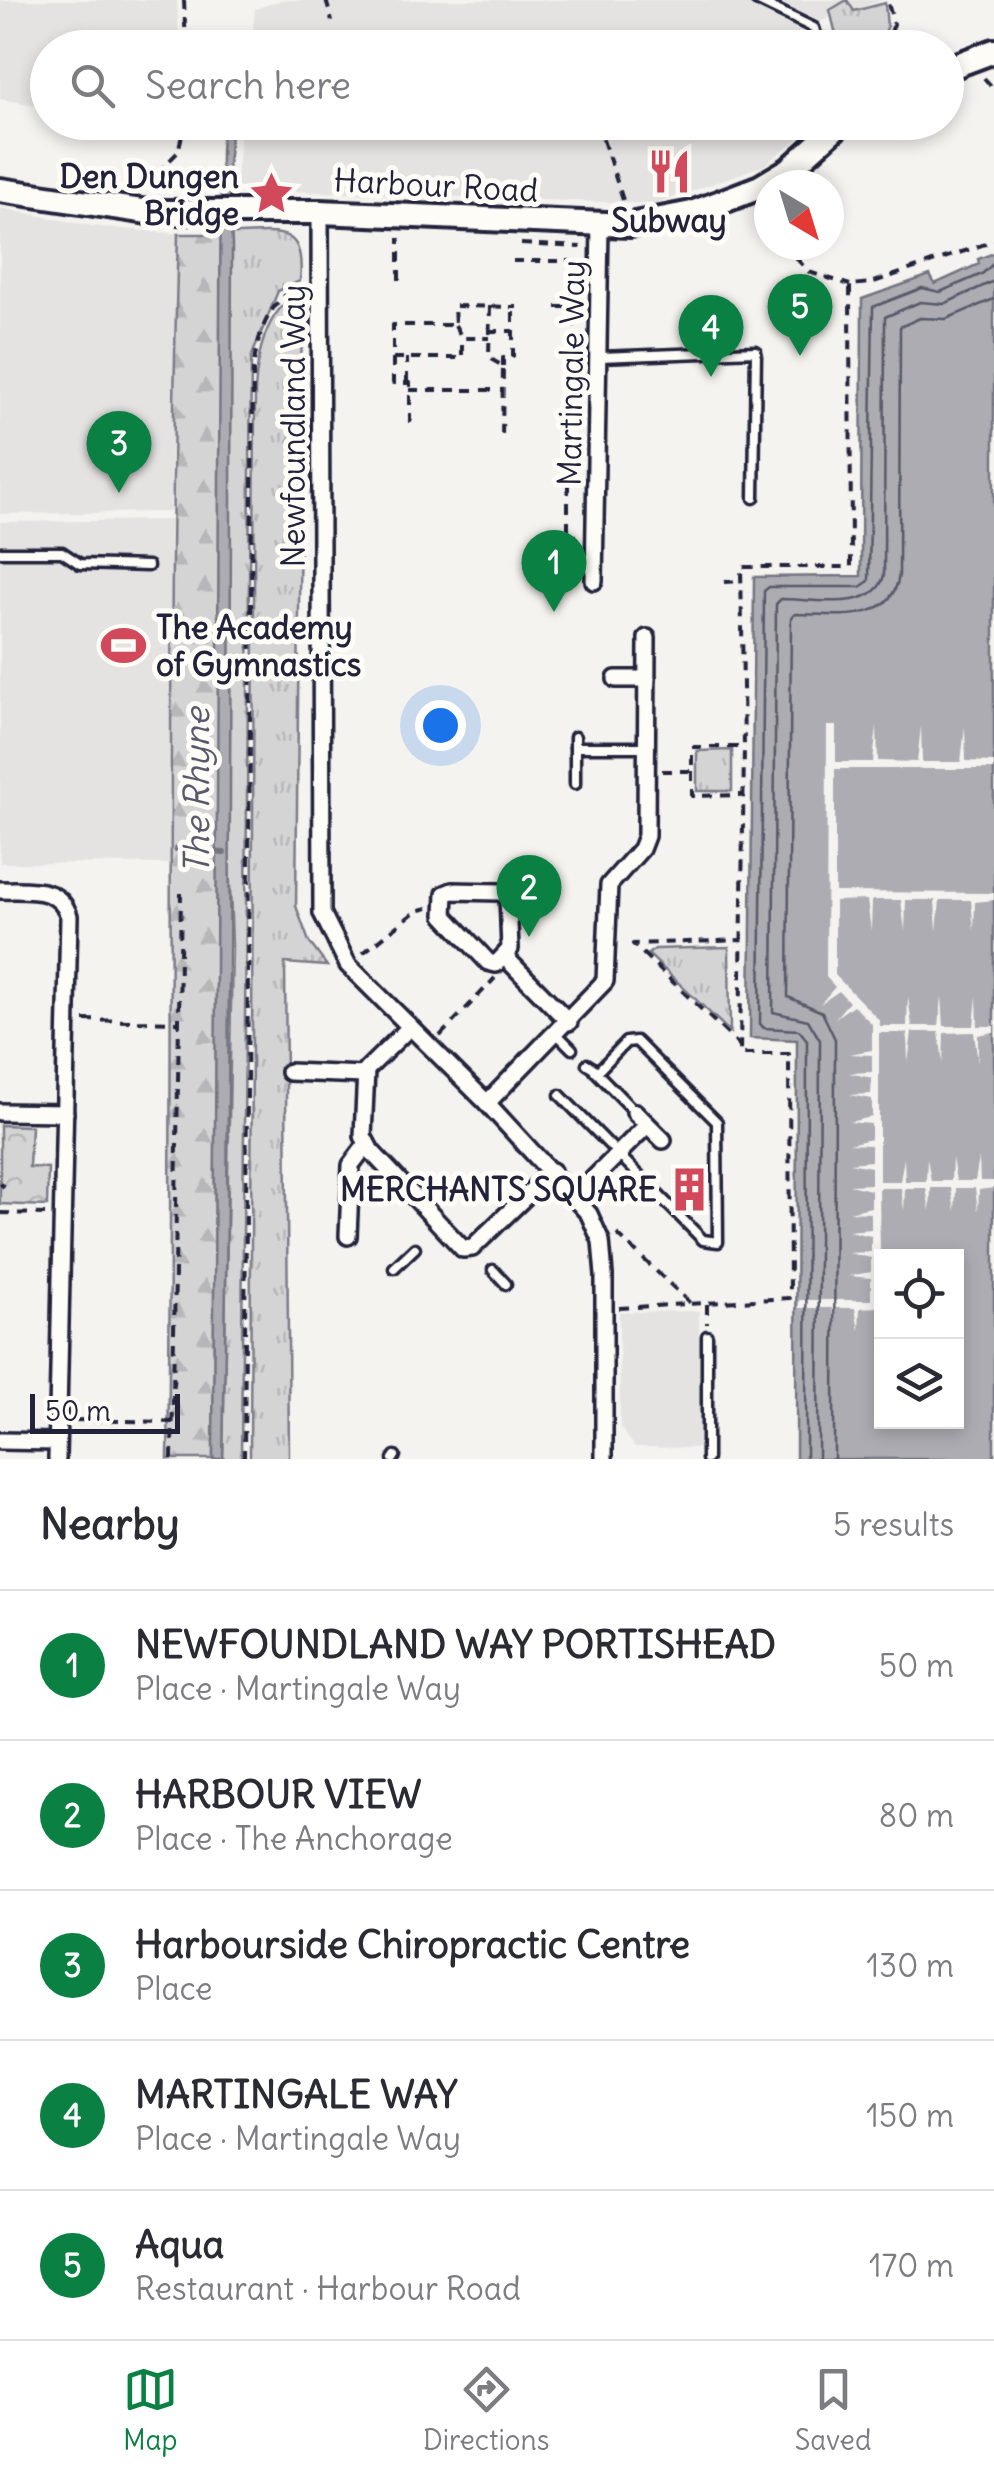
<!DOCTYPE html>
<meta charset="utf-8">
<style>
body{margin:0;font-family:Delius,sans-serif;background:#f7f7f7;color:#2b2b33}
.controls{position:absolute;right:30px;bottom:30px;display:grid;overflow:hidden;border-radius:0px;box-shadow:0 5px 15px #0003}
.controls button{width:90px;height:90px;display:grid;place-items:center;padding:0;border:0;border-bottom:2px solid #e1e1e2;background:#fff;color:#2b2b33;font:50px sans-serif}
.compass{position:absolute;left:754px;top:170px;width:90px;height:90px;border-radius:50%;background:#fff;box-shadow:0 5px 15px #0003;rotate:142deg}
.scale{position:absolute;left:30px;bottom:25px;width:150px;box-sizing:border-box;padding-left:10px;border:5px solid #22223b;border-top:0;font-size:28px;line-height:35px;white-space:nowrap;color:#22223b;-webkit-text-stroke:8px #fdfcf7;paint-order:stroke}
.you{position:absolute;left:440px;top:725px;width:35px;height:35px;margin:-25px;border:8px solid #fff;border-radius:50%;background:#1a73e8;box-shadow:0 0 0 15px #1a73e833}
.badge{display:grid;place-items:center;width:65px;height:65px;border-radius:50%;background:#0b8043;color:#fff;font-size:32px;font-weight:700}
.pin{position:absolute;translate:-50% -82px;filter:drop-shadow(0 2px 5px #0008)}
.pin::after{content:'';position:absolute;top:52px;width:35px;height:30px;background:inherit;clip-path:polygon(0 0,100% 0,50% 100%)}
.list{margin:0;padding:0;list-style:none}
h2{display:flex;justify-content:space-between;align-items:center;height:130px;margin:0;padding:0 40px;font-size:42px}
h2 small{font-size:32px;font-weight:400;color:#7c7c81}
.list li{display:grid;grid-template-columns:65px 1fr auto;gap:30px;align-items:center;box-sizing:border-box;height:150px;padding:0 40px;border-top:2px solid #e1e1e2}
.list b{display:block;font-size:38px;white-space:nowrap}
.list p{margin:0;font-size:32px;white-space:nowrap;color:#7c7c81}
.list em{font-size:32px;font-style:normal;color:#7c7c81}
.icon{flex:none;width:55px;height:55px;fill:none;stroke:currentColor;stroke-width:2;stroke-linecap:round;stroke-linejoin:round}
.map{position:relative;flex:none;width:994px;height:1459px;overflow:hidden}
.search{position:absolute;background:#fff;box-shadow:0 5px 15px #0003;left:30px;right:30px;top:30px;height:110px;display:flex;align-items:center;gap:25px;box-sizing:border-box;padding:0 35px;border-radius:55px;color:#7c7c81;font-size:38px}
.sheet{height:880px;background:#fff}
nav{display:flex;justify-content:space-around;align-items:center;box-sizing:border-box;height:140px;border-top:2px solid #e1e1e2;background:#fff;font-size:28px;color:#7c7c81}
nav a{display:grid;justify-items:center;gap:5px}
nav .on{color:#0b8043}
.map>svg:first-child{display:block}
</style>
<div class="map">
<svg width="994" height="1459" viewBox="0 0 994 1459">
<defs>
<pattern id="grass-tufts" width="24" height="20" patternUnits="userSpaceOnUse" patternTransform="scale(2.5)"><rect width="24" height="20" fill="#d5d4d5"/><path d="M3 7l-1-3M5 7V3M7 7l1-3M15 17l-1-3M17 17v-4M19 17l1-3" fill="none" stroke="#b7b6b8"/></pattern>
<pattern id="forest-firs" width="22" height="20" patternUnits="userSpaceOnUse" patternTransform="scale(2.5)"><rect width="22" height="20" fill="#d5d4d5"/><path d="M5 1l3.5 6h-7zM16 11l3.5 6h-7z" fill="#b7b6b8"/></pattern>
<pattern id="park-crowns" width="20" height="18" patternUnits="userSpaceOnUse" patternTransform="scale(2.5)"><rect width="20" height="18" fill="#d5d4d5"/><path d="M2 6a3 3 0 1 1 6 0M12 15a3 3 0 1 1 6 0" fill="none" stroke="#b7b6b8"/></pattern>
</defs>
<rect width="100%" height="100%" fill="#f4f3ef"/>
<filter id="ink" filterUnits="userSpaceOnUse"><feTurbulence type="fractalNoise" baseFrequency=".01" numOctaves="2"/><feDisplacementMap in="SourceGraphic" scale="20" xChannelSelector="R" yChannelSelector="G"/><feConvolveMatrix kernelMatrix="1 2 1 2 8 2 1 2 1" color-interpolation-filters="sRGB"/></filter>
<g filter="url(#ink)">
<g fill="#e4e3e2">
<polygon points="0,0 177,0 179,47 48,48 47,107 0,99"/>
<polygon points="281,0 883,0 798,29 805,47 251,48 255,9"/>
<polygon points="242,123 242,122 818,123 764,165 656,204 235,189"/>
<polygon points="0,208 92,226 178,234 170,512 0,514"/>
<polygon points="172,520 174,864 0,863 0,522"/>
<polygon points="699,1311 700,1448 635,1447 620,1427 619,1312"/>
</g>
<g fill="url(#grass-tufts)" stroke="#7c7b88" stroke-width="2.5">
<polygon points="847,0 854,11 885,3 887,28 878,47 839,47 830,10"/>
<path d="M231 234C277 234 306 222 300 281L278 291 251 358 241 1459H223L232 946 227 796Z"/>
<path d="M298 293 302 300 296 906 309 942 327 966 285 963 289 1459H250L255 391C257 354 265 313 298 293Z"/>
<polygon points="732,750 732,791 697,791 697,751"/>
<polygon points="729,947 730,1032 648,954 655,949"/>
</g>
<path fill="url(#forest-firs)" stroke="#7c7b88" stroke-width="2.5" d="M178 234H222L213 1459H168C174 1050 166 642 178 234Z"/>
<polygon fill="url(#park-crowns)" stroke="#7c7b88" stroke-width="2.5" points="0,1125 31,1126 29,1167 48,1168 47,1206 0,1204"/>
<g fill="#acacb2" stroke="#757582" stroke-width="2.5" fill-rule="evenodd">
<path d="M232 122 228 166 232 245C230 650 231 1054 223 1459H213L221 150 223 123Z"/>
<path d="M994 253V1459H796L797 1040 750 1038 754 577 861 576 862 299 930 275 935 284 979 264 978 259ZM882 1256H956V1422H882Z"/>
</g>
<polygon fill="#f4f3ef" points="827,726 836,726 836,762 873,762 877,726 878,761 917,762 921,726 922,762 961,762 965,726 966,761 994,762 994,769 835,769 835,892 994,893 994,900 975,902 974,931 971,900 940,900 937,931 935,900 906,900 905,931 901,900 872,900 871,931 867,900 835,901 835,975 879,1020 880,1026 907,1026 908,996 912,1026 939,1026 942,996 944,1026 974,1026 977,996 978,1026 994,1026 994,1032 978,1035 978,1063 974,1032 944,1033 943,1063 939,1032 912,1032 908,1063 907,1033 879,1033 879,1181 900,1181 904,1158 905,1181 926,1181 927,1158 931,1181 951,1181 952,1158 956,1181 975,1181 979,1158 980,1181 994,1181 994,1188 979,1190 978,1211 975,1188 956,1188 955,1211 951,1188 931,1188 930,1211 926,1188 905,1188 904,1211 901,1188 879,1188 881,1331 879,1307 860,1308 859,1331 855,1308 836,1308 835,1331 832,1308 799,1308 799,1300 871,1300 871,1278 848,1276 871,1272 871,1258 849,1253 871,1252 871,1236 848,1231 871,1229 871,1213 849,1212 871,1207 871,1190 849,1185 871,1184 871,1167 849,1163 871,1161 871,1145 849,1144 871,1139 871,1124 849,1122 872,1117 872,1099 849,1095 871,1094 872,1078 849,1073 872,1072 872,1055 849,1054 872,1050 872,1024 853,1005 835,1018 849,1002 839,991 820,1004 835,987 826,977"/>
<g fill="none" stroke-linecap="round" stroke-linejoin="round">
<g stroke="#59596b" stroke-width="2.5">
<polyline points="806,1459 807,1040 799,1030 764,1028 760,1024 764,591 769,587 860,587 869,581 873,307 922,288 940,292 982,274 994,263"/>
<path d="M818 1459 820 1040 808 1020 773 1012 776 604 781 599C811 599 876 613 884 575L885 317 920 302 944 304 994 281"/>
<path d="M834 1459 835 1039 822 1012 788 997 791 618 795 614C833 614 892 626 899 575L900 327 920 318 946 319 994 299"/>
</g>
<polyline stroke="#757582" stroke-width="6" points="176,849 224,853"/>
<defs>
<g id="lane">
<polyline points="756,0 814,28 820,48"/>
<polyline points="600,357 756,351 754,498"/>
<polyline points="0,552 62,552 80,564 148,566"/>
<polyline points="575,747 647,747"/>
<polyline points="575,784 575,737"/>
<polyline points="557,1034 572,1049"/>
<polyline points="595,1071 635,1112"/>
<polyline points="560,1095 703,1240 718,1242 717,1122 636,1041 626,1042 598,1071 587,1064"/>
<polyline points="394,1268 415,1248"/>
<polyline points="493,1270 506,1284"/>
<polyline points="707,1336 707,1459"/>
<polyline points="393,1459 395,1456"/>
</g>
<g id="street">
<polyline points="320,212 322,913 348,965 487,1103 589,1214 601,1241 604,1275 604,1459"/>
<polyline points="594,581 600,226"/>
<polyline points="616,679 647,679"/>
<path d="M0 890C28 891 59 885 69 916L57 1459"/>
<polygon points="452,891 500,892 508,896 510,949 496,964 488,962 444,915 445,894"/>
<polyline points="505,957 569,1022"/>
<polyline points="410,1027 366,1070 363,1136 371,1151 463,1249 472,1248 552,1171"/>
<polyline points="289,1072 364,1075"/>
<polyline points="487,1103 605,981 609,885 641,849 646,836 647,638"/>
<polyline points="0,1112 65,1113"/>
<polyline points="635,1112 663,1140"/>
<polyline points="575,1197 647,1125"/>
<polyline points="348,1236 351,1165 366,1145"/>
<polyline points="0,1441 57,1442"/>
</g>
<g id="secondary">
<polyline points="946,69 994,51"/>
<polyline points="0,190 148,212 320,212 630,225 692,213 760,187 790,169 842,122"/>
</g>
</defs>
<use href="#lane" stroke="#22223b" stroke-width="15"/>
<use href="#street" stroke="#22223b" stroke-width="22"/>
<use href="#secondary" stroke="#22223b" stroke-width="30"/>
<g stroke="#22223b" stroke-width="4" stroke-dasharray="10 8" stroke-linecap="butt">
<polyline points="184,0 186,48"/>
<polyline points="326,0 332,21"/>
<polyline points="885,48 894,24 887,0"/>
<polyline points="984,78 994,89"/>
<polyline points="597,122 624,203"/>
<polyline points="861,135 878,122"/>
<polyline points="106,184 151,179 178,152 185,122"/>
<polyline points="521,244 581,247"/>
<polyline points="784,245 809,272 850,285"/>
<polyline points="513,261 571,261 570,307"/>
<polyline points="399,280 399,238"/>
<polyline points="490,306 489,358 503,366 502,439"/>
<polyline points="556,307 582,307"/>
<polyline points="455,325 462,338 489,338"/>
<polyline points="489,331 513,331"/>
<polyline points="393,358 462,358 462,338"/>
<polyline points="503,366 503,358 513,358 513,307"/>
<polyline points="574,381 574,307"/>
<polyline points="407,383 407,358"/>
<polyline points="410,390 503,390"/>
<polyline points="410,423 410,383 393,383 393,325 455,325 454,306 517,307"/>
<polyline points="559,439 568,439 568,536 577,536"/>
<polyline points="724,582 741,581"/>
<polyline points="662,771 692,771 692,747 744,747"/>
<polyline points="692,771 692,796 744,795"/>
<polyline points="363,953 416,911 428,908"/>
<polyline points="84,1020 179,1022"/>
<polyline points="440,1036 495,978"/>
<polyline points="741,1047 633,944 742,940"/>
<polyline points="0,1183 4,1187"/>
<polyline points="0,1213 45,1214"/>
<polyline points="617,1234 690,1303"/>
<polyline points="707,1304 707,1324"/>
<polyline points="619,1308 790,1298 789,1054 740,1054 744,747 741,567 851,567 850,285 871,283 994,241"/>
<polyline points="73,1420 173,1422"/>
<polyline points="172,1459 181,893"/>
<path d="M244 1459 253 370C257 337 268 298 302 286"/>
</g>
<use href="#lane" stroke="#fdfcf7" stroke-width="8"/>
<use href="#street" stroke="#fdfcf7" stroke-width="15"/>
<use href="#secondary" stroke="#fdfcf7" stroke-width="22"/>
</g>
</g>
<defs>
<symbol id="restaurant-bare" viewBox="-9 -9 18 18"><path d="M-5-6h1v4h1v-4h1v4h1v-4h1v5L-1.5 .5V6h-2V.5L-5-1ZM5-6V6H3V1.5H1.5Q1.5-4 5-6Z" fill="#d1495b" stroke="#fdfcf7" stroke-width="2.5" paint-order="stroke"/></symbol>
<symbol id="sight-bare" viewBox="-9 -9 18 18"><path d="M0-6L1.8-2.2L6-1.7L2.9 1.2L3.7 5.4L0 3.3L-3.7 5.4L-2.9 1.2L-6-1.7L-1.8-2.2Z" fill="#d1495b" stroke="#fdfcf7" stroke-width="2.5" paint-order="stroke"/></symbol>
<symbol id="stadium-bare" viewBox="-9 -9 18 18"><path d="M0-5a6.5 5 0 1 0 0 10a6.5 5 0 1 0 0-10ZM-3.5-1.8h7v3.6h-7Z" fill="#d1495b" stroke="#fdfcf7" stroke-width="2.5" paint-order="stroke"/></symbol>
<symbol id="building-bare" viewBox="-9 -9 18 18"><path d="M-4-6H4V6H1V3H-1V6H-4ZM-2.5-4.3h1.7v1.8h-1.7ZM.8-4.3h1.7v1.8H.8ZM-2.5-1h1.7V.8h-1.7ZM.8-1h1.7V.8H.8Z" fill="#d1495b" stroke="#fdfcf7" stroke-width="2.5" paint-order="stroke"/></symbol>
</defs>
<g fill-rule="evenodd">
<use href="#restaurant-bare" x="638" y="140" width="63" height="63"/>
<use href="#sight-bare" x="240" y="162" width="63" height="63"/>
<use href="#stadium-bare" x="92" y="614" width="63" height="63"/>
<use href="#building-bare" x="658" y="1158" width="63" height="63"/>
</g>
<g text-anchor="middle" dominant-baseline="central" stroke-width="10" stroke-linejoin="round" paint-order="stroke">
<g font-size="32" font-weight="bold" fill="#22223b" stroke="#fdfcf7" text-anchor="end">
<text x="239" y="176">Den Dungen<tspan x="239" dy="37">Bridge</tspan></text>
<text x="669" y="220" text-anchor="middle">Subway</text>
<text x="156" y="627" text-anchor="start">The Academy<tspan x="156" dy="37">of Gymnastics</tspan></text>
<text x="657" y="1189">MERCHANTS SQUARE</text>
</g>
<g font-size="32" fill="#22223b" stroke="#fdfcf7">
<text transform="translate(436 185) rotate(3)">Harbour Road</text>
<text transform="translate(571 373) rotate(-89)">Martingale Way</text>
<text transform="translate(293 426) rotate(-90)">Newfoundland Way</text>
</g>
<g font-size="35" font-style="italic" fill="#59596b" stroke="#fdfcf7">
<text transform="translate(196 791) rotate(-90)">The Rhyne</text>
</g>
</g>
</svg>
<div class="controls">
<button><svg class="icon" aria-label="locate" viewBox="0 0 24 24"><circle cx="12" cy="12" r="6"/><path d="M12 2v4M12 18v4M2 12h4M18 12h4"/></svg></button>
<button><svg class="icon" aria-label="layers" viewBox="0 0 24 24"><path d="M12 4l9 5-9 5-9-5zM3 14l9 5 9-5"/></svg></button>
</div>
<svg class="compass" viewBox="-18 -18 36 36"><path d="M0-13l5 13h-10z" fill="#e53935"/><path d="M0 13l5-13h-10z" fill="#7c7c81"/></svg>
<div class="scale">50 m</div>
<div class="you"></div>
<div class="pin badge" style="left:554px;top:612px">1</div>
<div class="pin badge" style="left:529px;top:937px">2</div>
<div class="pin badge" style="left:119px;top:493px">3</div>
<div class="pin badge" style="left:711px;top:377px">4</div>
<div class="pin badge" style="left:800px;top:356px">5</div>
<div class="search"><svg class="icon" aria-label="search" viewBox="0 0 24 24"><circle cx="10" cy="10" r="6"/><path d="M15 15l6 6"/></svg>Search here</div>
</div>
<section class="sheet">
<h2>Nearby<small>5 results</small></h2>
<ul class="list">
<li><span class="badge">1</span><div><b>NEWFOUNDLAND WAY PORTISHEAD</b><p>Place · Martingale Way</p></div><em>50 m</em></li>
<li><span class="badge">2</span><div><b>HARBOUR VIEW</b><p>Place · The Anchorage</p></div><em>80 m</em></li>
<li><span class="badge">3</span><div><b>Harbourside Chiropractic Centre</b><p>Place</p></div><em>130 m</em></li>
<li><span class="badge">4</span><div><b>MARTINGALE WAY</b><p>Place · Martingale Way</p></div><em>150 m</em></li>
<li><span class="badge">5</span><div><b>Aqua</b><p>Restaurant · Harbour Road</p></div><em>170 m</em></li>
</ul>
</section>
<nav>
<a class="on"><svg class="icon" aria-label="map" viewBox="0 0 24 24"><path d="M3 6l6-2 6 2 6-2v14l-6 2-6-2-6 2zM9 4v14M15 6v14"/></svg>Map</a>
<a><svg class="icon" aria-label="directions" viewBox="0 0 24 24"><path d="M12 3l9 9-9 9-9-9zM9 14v-3h6M13 9l2 2-2 2"/></svg>Directions</a>
<a><svg class="icon" aria-label="saved" viewBox="0 0 24 24"><path d="M7 4h10v16l-5-4-5 4z"/></svg>Saved</a>
</nav>
